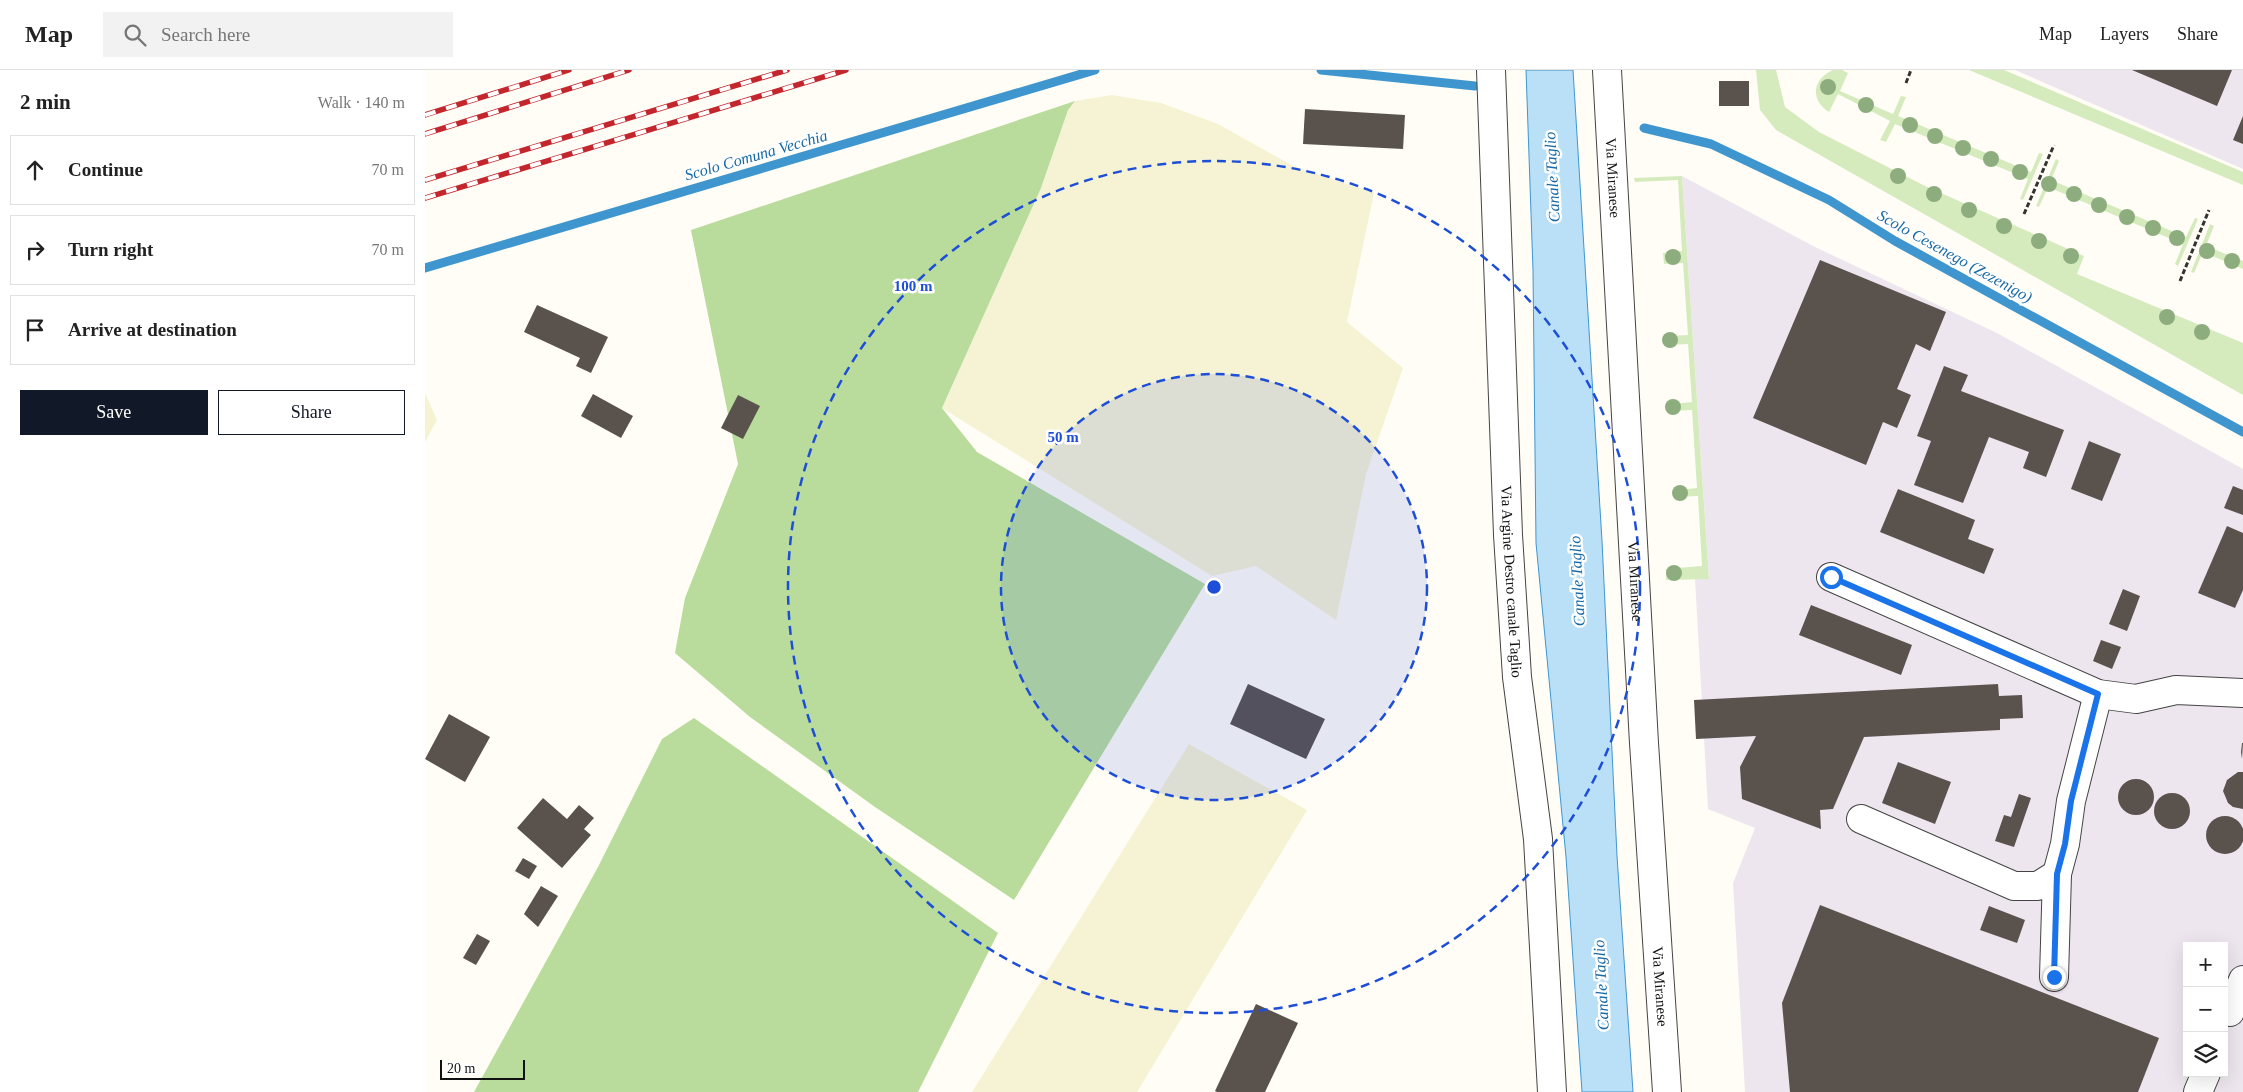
<!DOCTYPE html>
<meta charset="utf-8">
<style>
body{margin:0;font-family:Georgia,serif;background:#f2f2f2;color:#222}
.controls{position:absolute;right:15px;bottom:15px;display:grid;overflow:hidden;border-radius:0px;box-shadow:0 5px 20px #0002}
.controls button{width:45px;height:45px;display:grid;place-items:center;padding:0;border:0;border-bottom:1px solid #e0e0e0;background:#fff;color:#222;font:25px sans-serif}
.scale{position:absolute;left:15px;bottom:12px;width:85px;box-sizing:border-box;padding-left:5px;border:2px solid #111;border-top:0;font-size:14px;line-height:18px;white-space:nowrap;color:#111;-webkit-text-stroke:4px #fff;paint-order:stroke}
.stop{position:absolute;width:15px;height:15px;margin:-11px;border:4px solid #1a73e8;border-radius:50%;background:#fff}
.stop.end{background:#1a73e8;border-color:#fff;box-shadow:0 1px 5px #0008}
.list{margin:0;padding:0;list-style:none}
h2{display:flex;justify-content:space-between;align-items:center;height:65px;margin:0;padding:0 20px;font-size:21px}
h2 small{font-size:16px;font-weight:400;color:#767676}
.list li{display:grid;grid-template-columns:32px 1fr auto;gap:15px;align-items:center;box-sizing:border-box;height:70px;margin:0 10px 10px;padding:0 10px;border:1px solid #e0e0e0;border-radius:0px}
.list b{display:block;font-size:19px;white-space:nowrap}
.list em{font-size:16px;font-style:normal;color:#767676}
.actions{display:flex;gap:10px;padding:15px 20px}
.actions a{flex:1;padding:11px 0;border:1px solid #111827;border-radius:0px;text-align:center;font-size:18px;color:#111827}
.actions .main{background:#111827;color:#fff}
.icon{flex:none;width:28px;height:28px;fill:none;stroke:currentColor;stroke-width:2;stroke-linecap:round;stroke-linejoin:round}
.map{position:relative;flex:none;width:1818px;height:1022px;overflow:hidden}
header{display:flex;align-items:center;gap:30px;box-sizing:border-box;height:70px;padding:0 25px;background:#fff;border-bottom:1px solid #e0e0e0}
header strong{font-size:24px}
nav{display:flex;gap:28px;margin-inline-start:auto;font-size:18px}
.search{width:350px;height:45px;background:#f2f2f2;display:flex;align-items:center;gap:12px;box-sizing:border-box;padding:0 18px;border-radius:0px;color:#767676;font-size:19px}
main{display:flex}
aside{flex:1;background:#fff}
.map>svg:first-child{display:block}
</style>
<header>
<strong>Map</strong>
<div class="search"><svg class="icon" aria-label="search" viewBox="0 0 24 24"><circle cx="10" cy="10" r="6"/><path d="M15 15l6 6"/></svg>Search here</div>
<nav><a>Map</a><a>Layers</a><a>Share</a></nav>
</header>
<main>
<aside>
<h2>2 min<small>Walk · 140 m</small></h2>
<ul class="list">
<li><svg class="icon" aria-label="ahead" viewBox="0 0 24 24"><path d="M12 20V5M6 11l6-6 6 6"/></svg><div><b>Continue</b></div><em>70 m</em></li>
<li><svg class="icon" aria-label="right" viewBox="0 0 24 24"><path d="M7 20v-9h11M14 6l5 5-5 5"/></svg><div><b>Turn right</b></div><em>70 m</em></li>
<li><svg class="icon" aria-label="arrive" viewBox="0 0 24 24"><path d="M6 21V4h12l-3 4 3 4H6"/></svg><div><b>Arrive at destination</b></div></li>
</ul>
<div class="actions"><a class="main">Save</a><a>Share</a></div>
</aside>
<div class="map">
<svg width="1818" height="1022" viewBox="0 0 1818 1022">
<rect width="100%" height="100%" fill="#fffdf5"/>
<g fill="#eee6ef" fill-rule="evenodd">
<polygon points="1590,0 1818,0 1818,99"/>
<path d="M1257 106 1390 177 1572 263 1818 399V1022H1320L1308 813 1330 758 1283 739 1270 509 1284 508ZM1762 876H1799V1003H1762Z"/>
</g>
<g fill="#f6f3d4">
<polygon points="687,25 736,33 793,54 868,96 949,123 922,252 978,298 941,404 911,550 831,496 787,506 517,338 616,118 643,40 650,31"/>
<polygon points="0,323 12,350 0,372"/>
<polygon points="764,674 882,740 712,1022 547,1022"/>
</g>
<g fill="#d5ebbd">
<polygon points="1331,0 1351,0 1360,37 1394,62 1500,116 1659,186 1652,204 1818,273 1818,325 1351,60 1335,40"/>
<path d="M1408 0H1417L1423 3 1415 21 1468 44 1476 26 1481 27 1473 46 1606 102 1614 83 1618 84 1598 130 1595 129 1603 109 1470 54 1461 72 1455 70 1465 51 1413 24 1404 42C1385 30 1387 9 1408 0Z"/>
<polygon points="1544,0 1579,0 1818,102 1818,115"/>
<polygon points="1631,89 1634,91 1626,110 1761,167 1770,148 1773,149 1753,196 1750,194 1758,174 1623,117 1614,137 1611,136"/>
<polygon points="1257,106 1284,509 1241,510 1241,499 1277,496 1273,426 1253,427 1253,420 1272,418 1267,340 1248,341 1248,334 1267,332 1263,274 1244,275 1243,266 1263,265 1258,193 1239,194 1238,183 1257,181 1253,110 1210,112 1209,108"/>
<polygon points="1785,154 1789,156 1781,176 1818,191 1818,199 1778,182 1769,203 1766,202"/>
</g>
<g fill="#b9dc9c">
<polygon points="650,31 643,40 616,118 517,338 552,382 780,514 589,830 450,737 325,647 250,583 260,528 313,394 266,160"/>
<polygon points="269,648 573,863 493,1022 49,1022 173,797 237,669"/>
</g>
<polygon fill="#b9e0f7" stroke="#3f96cf" points="1101,0 1148,0 1177,471 1192,786 1208,1022 1157,1022 1141,787 1111,473 1108,200"/>
<g fill="none" stroke-linecap="round" stroke-linejoin="round">
<g stroke="#3f96cf" stroke-width="9">
<polyline points="896,0 1050,16"/>
<polyline points="1219,58 1286,74 1404,130 1470,171 1818,362"/>
<polyline points="0,198 670,0"/>
</g>
</g>
<g fill="#5a524d">
<polygon points="1707,0 1807,0 1792,36"/>
<rect x="1294" y="11" width="30" height="25"/>
<polygon points="880,39 980,45 978,79 878,74"/>
<polygon points="1818,46 1818,74 1808,70"/>
<polygon points="1395,190 1521,242 1505,281 1491,274 1472,319 1486,325 1472,358 1458,352 1441,395 1328,348"/>
<polygon points="112,235 183,267 166,303 151,296 155,288 99,262"/>
<polygon points="1519,296 1543,305 1536,321 1639,360 1621,407 1598,398 1604,382 1564,367 1538,433 1489,415 1506,371 1492,366"/>
<polygon points="168,324 208,346 196,368 156,346"/>
<polygon points="313,325 335,336 318,369 296,358"/>
<polygon points="1664,371 1696,384 1677,431 1646,419"/>
<polygon points="1808,416 1818,420 1818,445 1799,438"/>
<polygon points="1473,419 1550,450 1543,469 1569,479 1559,504 1455,462"/>
<polygon points="1802,456 1818,463 1818,520 1810,538 1773,523"/>
<polygon points="1698,519 1715,526 1702,561 1684,554"/>
<polygon points="1386,535 1487,575 1476,605 1374,565"/>
<polygon points="1676,570 1696,577 1687,599 1668,591"/>
<polygon points="823,614 900,649 881,689 805,654"/>
<polygon points="1573,614 1574,626 1597,625 1598,648 1575,649 1575,660 1439,667 1408,739 1395,740 1396,759 1317,729 1315,697 1331,666 1271,669 1269,630"/>
<polygon points="24,644 65,667 40,712 0,689"/>
<polygon points="1817,673 1818,673 1817,689 1816,682"/>
<polygon points="1473,692 1526,712 1510,754 1457,733"/>
<polygon points="1813,702 1818,702 1818,739 1808,737 1803,733 1798,721 1802,710"/>
<circle cx="1711" cy="727" r="18"/>
<circle cx="1747" cy="741" r="18"/>
<polygon points="1594,724 1606,728 1589,777 1570,771 1579,745 1586,747"/>
<polygon points="118,728 142,749 154,735 169,748 159,759 166,765 137,798 92,758"/>
<circle cx="1800" cy="765" r="19"/>
<polygon points="98,788 112,796 104,809 90,801"/>
<polygon points="116,816 133,826 113,857 99,844"/>
<polygon points="1395,835 1734,968 1713,1022 1365,1022 1357,933"/>
<polygon points="1564,836 1600,850 1592,873 1555,860"/>
<polygon points="52,864 65,871 51,895 38,888"/>
<polygon points="831,934 873,953 840,1022 792,1022 790,1021"/>
</g>
<g fill="none" stroke-linecap="round" stroke-linejoin="round">
<defs>
<g id="minor">
<path id="s1" d="M1066 0 1083 465 1092 607 1113 769 1127 1022"/>
<path id="s2" d="M1182 0 1219 673 1242 1022"/>
<polyline points="1406,507 1673,624 1711,629 1751,620 1818,623"/>
<polyline points="1436,749 1589,816 1613,816 1632,804 1640,774 1646,731 1673,624"/>
<polyline points="1629,907 1632,804"/>
<polyline points="1805,942 1818,910"/>
<polyline points="1773,1022 1781,1003"/>
</g>
</defs>
<use href="#minor" stroke="#444" stroke-width="30"/>
<g stroke="#333" stroke-width="3" stroke-dasharray="5 2.5" stroke-linecap="butt">
<polyline points="1481,13 1486,0"/>
<polyline points="1599,144 1629,75"/>
<polyline points="1755,211 1784,140"/>
</g>
<use href="#minor" stroke="#fff" stroke-width="28"/>
<defs>
<g id="rail">
<polyline points="0,45 144,0"/>
<polyline points="0,64 204,0"/>
<polyline points="0,110 362,0"/>
<polyline points="0,128 421,0"/>
</g>
</defs>
<use href="#rail" stroke="#c4262e" stroke-width="5.5"/>
<use href="#rail" stroke="#fff" stroke-width="4" stroke-dasharray="11" stroke-linecap="butt"/>
</g>
<g fill="#8dad7f">
<circle cx="1403" cy="17" r="8"/>
<circle cx="1441" cy="35" r="8"/>
<circle cx="1485" cy="55" r="8"/>
<circle cx="1510" cy="66" r="8"/>
<circle cx="1538" cy="78" r="8"/>
<circle cx="1566" cy="89" r="8"/>
<circle cx="1595" cy="102" r="8"/>
<circle cx="1473" cy="106" r="8"/>
<circle cx="1624" cy="114" r="8"/>
<circle cx="1509" cy="124" r="8"/>
<circle cx="1649" cy="124" r="8"/>
<circle cx="1674" cy="135" r="8"/>
<circle cx="1544" cy="140" r="8"/>
<circle cx="1702" cy="147" r="8"/>
<circle cx="1579" cy="156" r="8"/>
<circle cx="1728" cy="158" r="8"/>
<circle cx="1752" cy="168" r="8"/>
<circle cx="1614" cy="171" r="8"/>
<circle cx="1782" cy="181" r="8"/>
<circle cx="1646" cy="186" r="8"/>
<circle cx="1248" cy="187" r="8"/>
<circle cx="1807" cy="191" r="8"/>
<circle cx="1742" cy="247" r="8"/>
<circle cx="1777" cy="262" r="8"/>
<circle cx="1245" cy="270" r="8"/>
<circle cx="1248" cy="337" r="8"/>
<circle cx="1255" cy="423" r="8"/>
<circle cx="1249" cy="503" r="8"/>
</g>
<g fill="none" stroke-linecap="round" stroke-linejoin="round">
<polyline stroke="#1a73e8" stroke-width="6" points="1406,507 1673,624 1646,731 1640,774 1632,804 1629,907"/>
</g>
<circle cx="789" cy="517" r="213" fill="#1d4ed8" fill-opacity=".12"/>
<g fill="none" stroke="#1d4ed8" stroke-width="2.5" stroke-dasharray="9 6">
<circle cx="789" cy="517" r="213"/>
<circle cx="789" cy="517" r="426"/>
</g>
<g text-anchor="middle" dominant-baseline="central" stroke-width="5" stroke-linejoin="round" paint-order="stroke">
<g font-size="15" fill="#111" stroke="#fff">
<text stroke="none"><textPath href="#s2" startOffset="108">Via Miranese</textPath></text>
<text stroke="none"><textPath href="#s2" startOffset="512">Via Miranese</textPath></text>
<text stroke="none"><textPath href="#s1" startOffset="512">Via Argine Destro canale Taglio</textPath></text>
<text stroke="none"><textPath href="#s2" startOffset="918">Via Miranese</textPath></text>
</g>
<g font-size="16" font-style="italic" fill="#1768a6" stroke="#fff">
<text transform="translate(331 85) rotate(-16)">Scolo Comuna Vecchia</text>
<text transform="translate(1127 107) rotate(-93)">Canale Taglio</text>
<text transform="translate(1530 186) rotate(29)">Scolo Cesenego (Zezenigo)</text>
<text transform="translate(1152 511) rotate(-93)">Canale Taglio</text>
<text transform="translate(1176 915) rotate(-93)">Canale Taglio</text>
</g>
</g>
<circle cx="789" cy="517" r="8" fill="#1d4ed8" stroke="#fff" stroke-width="2.5"/>
<g font-size="15" text-anchor="middle" font-weight="bold" fill="#1d4ed8" stroke="#fff" stroke-width="5" stroke-linejoin="round" paint-order="stroke">
<text x="488" y="221">100 m</text>
<text x="638" y="372">50 m</text>
</g>
</svg>
<div class="controls">
<button>+</button>
<button>−</button>
<button><svg class="icon" aria-label="layers" viewBox="0 0 24 24"><path d="M12 4l9 5-9 5-9-5zM3 14l9 5 9-5"/></svg></button>
</div>
<div class="scale">20 m</div>
<div class="stop" style="left:1406px;top:507px"></div>
<div class="stop end" style="left:1629px;top:907px"></div>
</div>
</main>
